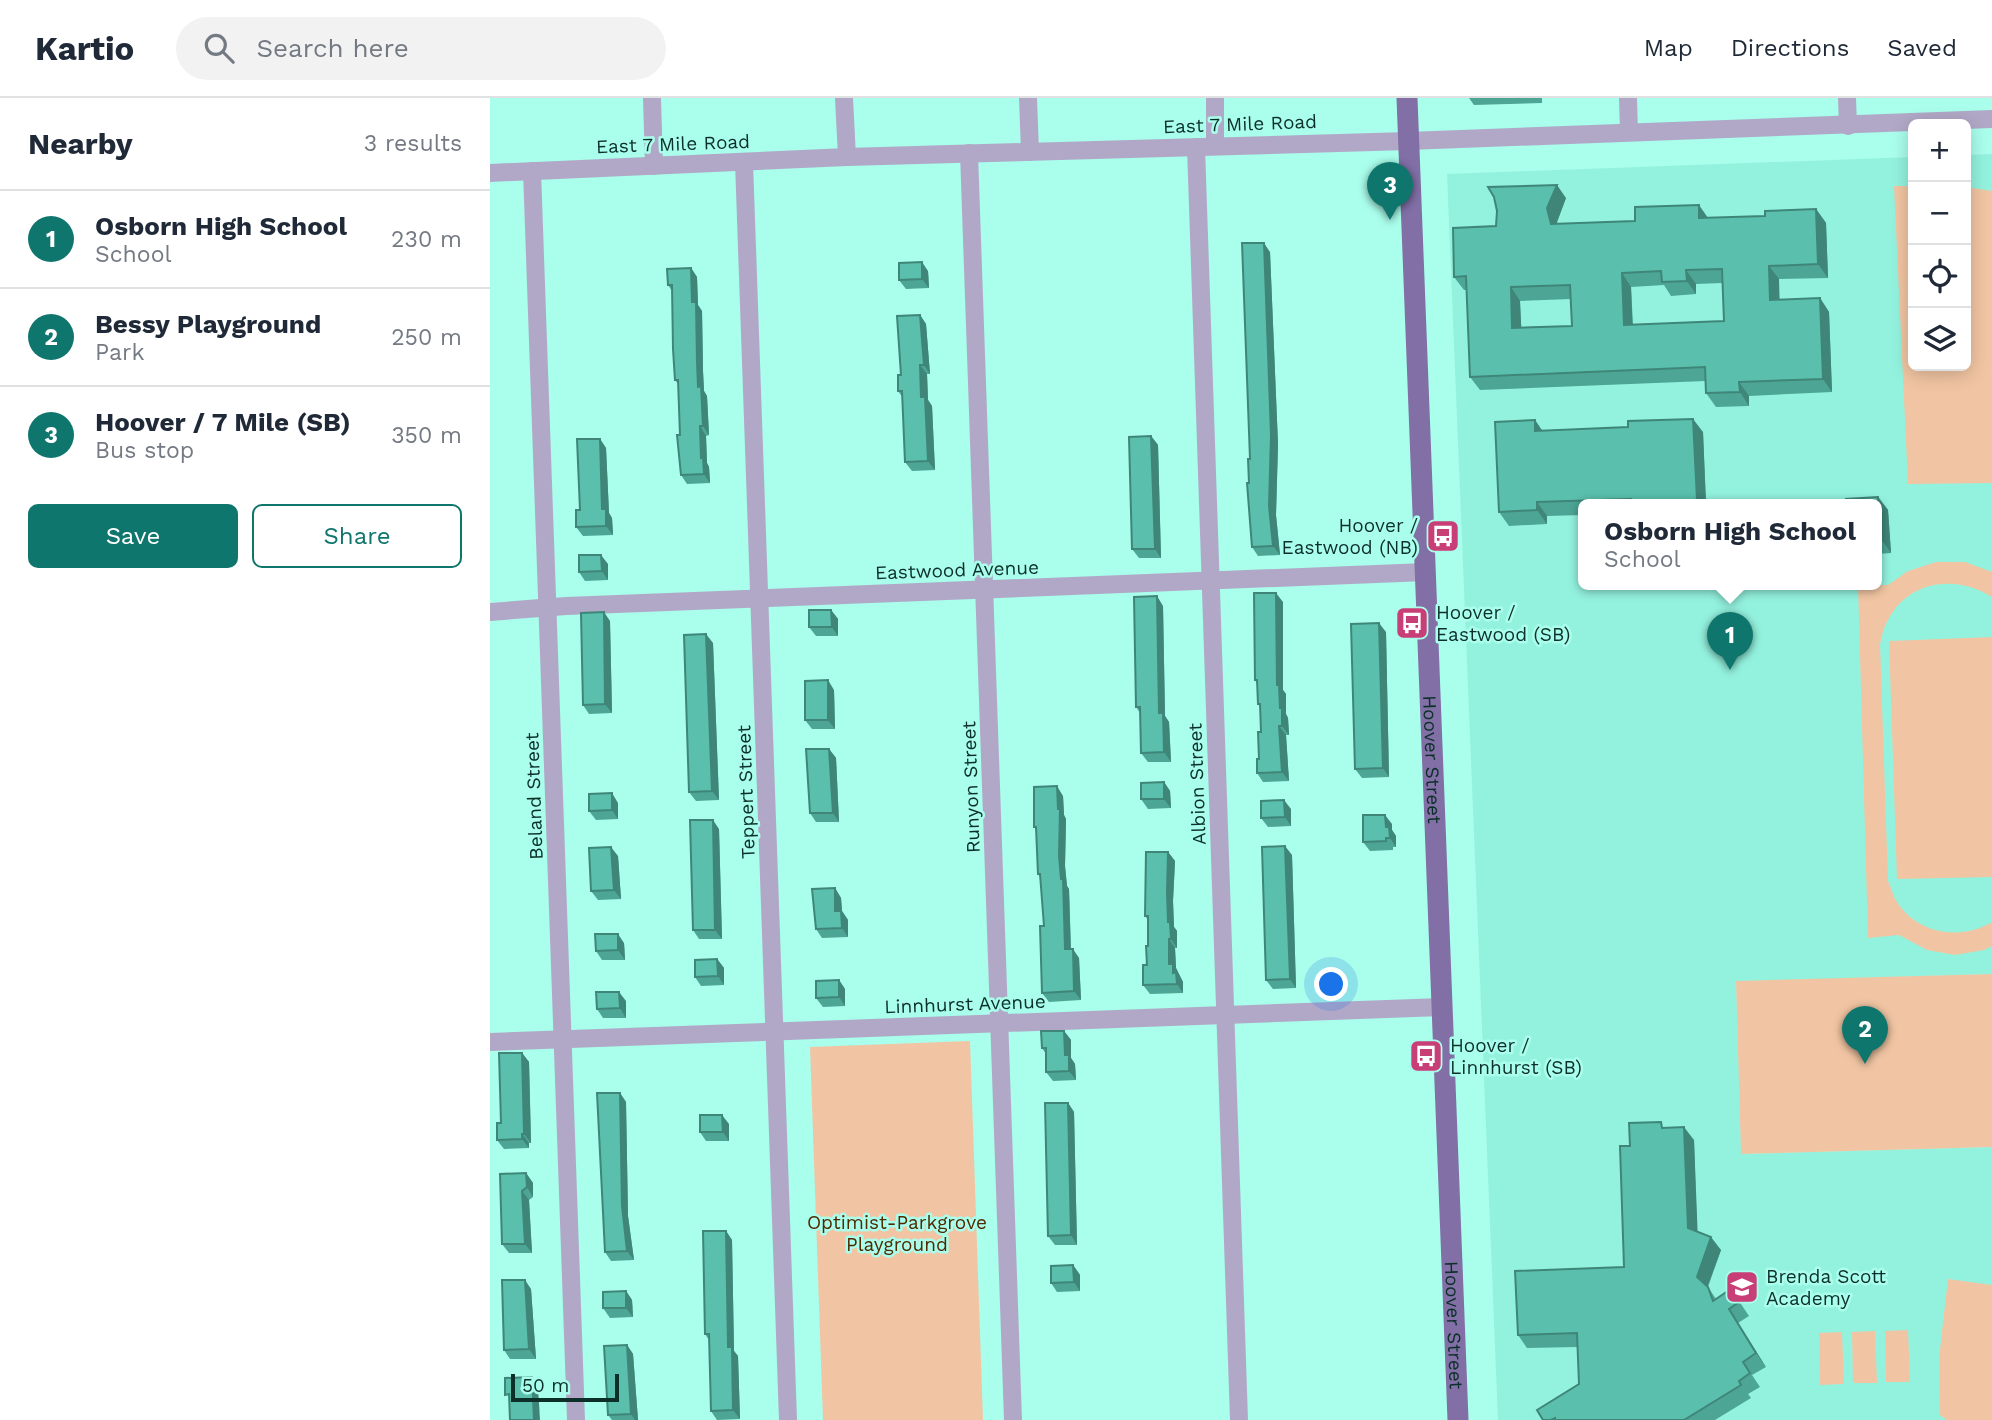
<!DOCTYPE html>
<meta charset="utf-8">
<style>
body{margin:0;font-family:"Work Sans",sans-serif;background:#f2f2f3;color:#1f2937}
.controls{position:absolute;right:21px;top:21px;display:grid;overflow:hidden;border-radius:10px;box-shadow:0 4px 18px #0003}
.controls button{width:63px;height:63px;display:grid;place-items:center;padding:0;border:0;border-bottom:2px solid #e0e1e3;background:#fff;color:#1f2937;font:35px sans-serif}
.scale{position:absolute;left:21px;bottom:18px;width:108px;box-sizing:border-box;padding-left:7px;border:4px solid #0c3029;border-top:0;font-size:19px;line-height:24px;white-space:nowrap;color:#0c3029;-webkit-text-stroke:5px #aafeec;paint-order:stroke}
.you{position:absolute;left:842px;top:887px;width:24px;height:24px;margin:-18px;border:5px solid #fff;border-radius:50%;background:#1a73e8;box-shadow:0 0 0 10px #1a73e833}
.badge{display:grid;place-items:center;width:46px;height:46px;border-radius:50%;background:#0f766e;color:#fff;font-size:23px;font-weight:700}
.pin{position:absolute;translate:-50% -58px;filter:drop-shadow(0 2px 4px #0008)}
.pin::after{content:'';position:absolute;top:37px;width:24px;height:21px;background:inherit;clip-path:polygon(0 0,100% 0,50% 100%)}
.popup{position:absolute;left:1088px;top:401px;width:304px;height:91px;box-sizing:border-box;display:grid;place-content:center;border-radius:10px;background:#fff;filter:drop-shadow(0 2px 5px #0005);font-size:23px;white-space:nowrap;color:#747a83}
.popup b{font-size:26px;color:#1f2937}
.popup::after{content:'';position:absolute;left:50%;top:100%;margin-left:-14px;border:14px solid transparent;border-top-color:#fff}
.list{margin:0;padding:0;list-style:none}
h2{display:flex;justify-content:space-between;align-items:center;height:91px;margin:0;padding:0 28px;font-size:30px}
h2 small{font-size:23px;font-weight:400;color:#747a83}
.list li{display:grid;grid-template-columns:46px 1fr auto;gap:21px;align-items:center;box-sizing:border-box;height:98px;padding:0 28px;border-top:2px solid #e0e1e3}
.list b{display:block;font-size:26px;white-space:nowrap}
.list p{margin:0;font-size:23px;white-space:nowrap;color:#747a83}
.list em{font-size:23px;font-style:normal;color:#747a83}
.actions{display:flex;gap:14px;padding:21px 28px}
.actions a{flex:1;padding:16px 0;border:2px solid #0f766e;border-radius:10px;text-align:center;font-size:24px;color:#0f766e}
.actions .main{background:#0f766e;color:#fff}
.icon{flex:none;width:38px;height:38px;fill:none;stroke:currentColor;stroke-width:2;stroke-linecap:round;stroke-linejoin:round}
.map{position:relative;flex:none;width:1502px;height:1322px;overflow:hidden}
header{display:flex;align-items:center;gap:42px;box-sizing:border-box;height:98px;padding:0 35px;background:#fff;border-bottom:2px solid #e0e1e3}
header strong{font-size:33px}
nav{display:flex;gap:38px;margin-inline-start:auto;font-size:24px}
.search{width:490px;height:63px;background:#f2f2f3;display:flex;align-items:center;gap:18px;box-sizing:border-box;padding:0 24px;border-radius:38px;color:#747a83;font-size:26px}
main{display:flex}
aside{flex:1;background:#fff}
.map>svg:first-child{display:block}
</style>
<header>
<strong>Kartio</strong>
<div class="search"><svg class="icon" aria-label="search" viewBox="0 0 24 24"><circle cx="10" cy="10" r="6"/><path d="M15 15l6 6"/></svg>Search here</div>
<nav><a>Map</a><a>Directions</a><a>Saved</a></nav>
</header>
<main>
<aside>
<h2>Nearby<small>3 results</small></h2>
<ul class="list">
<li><span class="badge">1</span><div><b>Osborn High School</b><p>School</p></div><em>230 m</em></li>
<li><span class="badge">2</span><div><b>Bessy Playground</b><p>Park</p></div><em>250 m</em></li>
<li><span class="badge">3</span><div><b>Hoover / 7 Mile (SB)</b><p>Bus stop</p></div><em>350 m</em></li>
</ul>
<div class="actions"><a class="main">Save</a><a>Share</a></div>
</aside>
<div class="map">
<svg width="1502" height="1322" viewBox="0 0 1502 1322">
<rect width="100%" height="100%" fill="#aafeec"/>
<path fill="#93f2de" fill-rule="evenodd" d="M1502 56V876L1246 884 1252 1056 1502 1049V1322H1008L957 76 1423 59V268H1476V57ZM1093 406H1387V486H1093Z"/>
<g fill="#f1c5a3">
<polygon points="1404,88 1423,88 1423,268 1476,268 1476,89 1502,93 1502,385 1418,386"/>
<path d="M1446 464H1475L1502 474V499C1466 476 1417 482 1397 524 1393 530 1392 539 1390 546L1398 783C1401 789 1403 798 1407 804 1427 836 1471 843 1502 824V848L1494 852 1465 857 1437 852 1409 837 1378 840 1368 487H1398L1418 473Z"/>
<polygon points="1502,539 1502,779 1407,781 1399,543"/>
<polygon points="1502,876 1502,1049 1251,1056 1246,883"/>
<polygon points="480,943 493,1322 333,1322 320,949"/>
<polygon points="1458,1181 1502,1187 1502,1322 1457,1322 1450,1317 1449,1260"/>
<polygon points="1418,1232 1420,1284 1396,1284 1395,1233"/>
<polygon points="1385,1233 1387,1285 1363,1285 1362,1234"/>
<polygon points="1352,1234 1354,1286 1330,1287 1329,1235"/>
</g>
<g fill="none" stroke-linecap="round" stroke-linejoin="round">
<g stroke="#b1a8c7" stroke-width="18">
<polyline points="162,0 164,68"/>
<polyline points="354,0 357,59"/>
<polyline points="538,0 540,54"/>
<polyline points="725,0 725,48"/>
<polyline points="1138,0 1139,34"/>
<polyline points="1357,0 1358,28"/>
<polyline points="706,49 749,1322"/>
<polyline points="479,55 523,1322"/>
<polyline points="254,64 298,1322"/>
<polyline points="42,73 86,1322"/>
<polyline points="0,75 357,59 918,43 1502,21"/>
<polyline points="0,514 76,508 936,474"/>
<polyline points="0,944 952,909"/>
</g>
<path stroke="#816fa6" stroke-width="21" id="s1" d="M917 0 968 1322"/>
</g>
<g fill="#4da595" fill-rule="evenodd">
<polygon points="979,0 1052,0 1052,5 984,7"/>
<path d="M1076 100 1067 124V126L1275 118 1326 111 1336 125 1338 180 1289 181V202L1330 200 1339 214 1342 294 1259 298V308L1226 309 1216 295 1215 283 990 292 980 279 977 192H974L964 179 1006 128ZM1232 185 1234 223 1143 227 1141 189 1174 187 1181 198 1206 196V186ZM1081 201 1082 228 1031 230 1030 203Z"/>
<polygon points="780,154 788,346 786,417 790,457 768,458 762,449 759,385 760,361"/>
<polygon points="201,170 207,179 208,207 212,213 213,273 214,293 217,298 219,337 216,338 217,365 219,369 220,385 197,386 191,377 188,286 185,282 182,193 178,187"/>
<polygon points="438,173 439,190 416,191 409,182"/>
<polygon points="430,217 436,226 440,276 437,276 438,302 442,308 445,372 422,373 415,364 413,300 408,293 411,277"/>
<polygon points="1045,322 1052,332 1213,334 1216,406 1093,406 1093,417 1057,418 1057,426 1019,428 1009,414"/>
<polygon points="661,338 668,347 671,460 649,460 642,451"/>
<polygon points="110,341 116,350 119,415 122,420 123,437 93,438 86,429 90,412"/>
<polygon points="1388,399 1398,412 1401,455 1387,456 1387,406"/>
<polygon points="118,466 118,482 95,483 89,474"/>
<polygon points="793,504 793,592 796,596 796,616 798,620 799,637 796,637 799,683 773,684 767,675 771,634 770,609 768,606 767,586 765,582"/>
<polygon points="673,508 675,618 679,624 681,664 658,664 651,655 650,615 646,609"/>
<polygon points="341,512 348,521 348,538 326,538 319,529"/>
<polygon points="120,523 122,615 99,616 93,607"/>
<polygon points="896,534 899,679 872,680 865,671"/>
<polygon points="223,545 229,702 206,703 199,694"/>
<polygon points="344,592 345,631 322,631 315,622"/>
<polygon points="339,651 346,660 349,724 326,724 320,715"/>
<polygon points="674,684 680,693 681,710 658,711 651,701"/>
<polygon points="573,698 574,717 576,721 575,768 577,788 579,791 581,851 589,860 591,902 559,904 552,895 554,828 550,779 548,776 546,732 544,729"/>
<polygon points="128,705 128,721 106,722 99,713"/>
<polygon points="801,711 801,728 778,729 771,720"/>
<polygon points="902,726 902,732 906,738 906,749 903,749 903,752 880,753 873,744"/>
<polygon points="229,731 232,841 209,841 203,832"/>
<polygon points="678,754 685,763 683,803 684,829 687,833 687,850 685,850 686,870 693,884 693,895 660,896 653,887 658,848 658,822 655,818"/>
<polygon points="802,757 806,890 783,891 776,882"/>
<polygon points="128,758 131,801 108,802 101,793"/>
<polygon points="345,790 351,800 352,813 358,822 358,839 332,840 326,831"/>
<polygon points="134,845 135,862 112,862 106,853"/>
<polygon points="227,861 234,870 234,887 211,888 205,879"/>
<polygon points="349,882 355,891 355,908 333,909 326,900"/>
<polygon points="136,903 136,920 113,920 107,911"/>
<polygon points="574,933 581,942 581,960 585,966 586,982 563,983 556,974 556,956 552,950"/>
<polygon points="32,955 39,964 41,1045 39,1045 39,1050 14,1051 7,1042"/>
<polygon points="130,995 136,1004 138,1118 144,1162 121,1163 115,1154"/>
<polygon points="578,1005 584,1014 587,1147 565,1147 558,1138"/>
<polygon points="239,1026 239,1043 216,1043 210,1034"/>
<polygon points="1175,1029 1204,1042 1207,1134 1231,1152 1218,1189 1226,1201 1241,1191 1259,1218 1248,1225 1276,1269 1262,1277 1270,1289 1258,1296 1261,1300 1225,1322 1053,1322 1089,1286 1087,1249 1037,1250 1028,1237 1134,1169 1140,1048"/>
<polygon points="36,1075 43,1085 43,1099 39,1102 42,1155 19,1155 12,1146"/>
<polygon points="236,1133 242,1142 244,1253 248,1258 250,1321 227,1322 221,1313 219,1242 215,1236"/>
<polygon points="583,1167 590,1177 590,1193 567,1194 561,1185"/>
<polygon points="41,1191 46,1261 20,1261 14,1252"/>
<polygon points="136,1193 142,1202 143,1219 120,1220 113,1210"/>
<polygon points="137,1247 143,1256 148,1322 122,1322 118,1317"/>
</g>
<g fill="#3f8679">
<polygon points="1067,87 1076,100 1067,124 1070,140 1061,126 1057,110"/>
<polygon points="1209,107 1218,120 1209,120"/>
<polygon points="1326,111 1336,125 1338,180 1328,166"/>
<polygon points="774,145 780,154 788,346 786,417 790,457 783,448 779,408"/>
<polygon points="432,164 438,173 439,190 432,181"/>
<polygon points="1279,168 1289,181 1290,216 1280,202"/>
<polygon points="201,170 207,179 208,207 212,213 213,273 214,293 217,298 219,337 213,328 208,289 202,204"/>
<polygon points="1196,172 1206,186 1206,196 1197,183"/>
<polygon points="1132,175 1141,189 1143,241 1134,227"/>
<polygon points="1021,189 1030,203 1032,244 1022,230"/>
<polygon points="1330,200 1339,214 1342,294 1333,281"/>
<polygon points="430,217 436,226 440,276 434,267"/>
<polygon points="430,267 437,276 438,302 442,308 445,372 438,363 431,299"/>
<polygon points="1249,284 1259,298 1259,308 1250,294"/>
<polygon points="1203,321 1213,334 1216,406 1209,406 1207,402"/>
<polygon points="1045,322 1054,336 1045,333"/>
<polygon points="210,328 216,338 217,365 219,369 220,385 214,376 211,360"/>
<polygon points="661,338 668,347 671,460 665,451"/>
<polygon points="110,341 116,350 119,415 122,420 123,437 116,428 112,411"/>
<polygon points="1388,399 1398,412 1401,455 1391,441"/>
<polygon points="1047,404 1057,418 1057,426 1047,412"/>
<polygon points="111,457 118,466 118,482 112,473"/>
<polygon points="786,495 793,504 793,592 796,596 796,616 798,620 799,637 792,628 787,587"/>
<polygon points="667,498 673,508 675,618 679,624 681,664 674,654 669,615"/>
<polygon points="341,512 348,521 348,538 342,529"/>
<polygon points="114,514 120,523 122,615 115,606"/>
<polygon points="889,525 896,534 899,679 893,670"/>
<polygon points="216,536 223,545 229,702 222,693"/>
<polygon points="338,582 344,592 345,631 338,622"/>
<polygon points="789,628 796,637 799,683 792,674"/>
<polygon points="339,651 346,660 349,724 343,715"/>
<polygon points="674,684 680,693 681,710 674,701"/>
<polygon points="567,688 573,698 574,717 576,721 575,768 577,788 579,791 581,860 575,851 569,758"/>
<polygon points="122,695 128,705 128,721 122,712"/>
<polygon points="794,702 801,711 801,728 795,719"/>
<polygon points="895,717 902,726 902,732 906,738 906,749 900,740 896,729"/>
<polygon points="223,722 229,731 232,841 225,832"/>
<polygon points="795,748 802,757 806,890 800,881"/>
<polygon points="121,749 128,758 131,801 124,792"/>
<polygon points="678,754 685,763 683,803 684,829 687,833 687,850 681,841 678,824 677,794"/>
<polygon points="345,790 351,800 352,813 358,822 358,839 352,830 345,813"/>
<polygon points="128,836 134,845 135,862 128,852"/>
<polygon points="679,841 685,850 686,870 693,884 693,895 687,886 679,866"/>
<polygon points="583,851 589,860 591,902 584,893"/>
<polygon points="227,861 234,870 234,887 228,878"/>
<polygon points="349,882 355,891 355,908 349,899"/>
<polygon points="129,894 136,903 136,920 130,910"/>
<polygon points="574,933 581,942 581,960 585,966 586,982 579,973 575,957"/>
<polygon points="32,955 39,964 41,1045 34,1036"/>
<polygon points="130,995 136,1004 138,1118 144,1162 137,1153 132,1108"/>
<polygon points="578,1005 584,1014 587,1147 581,1137"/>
<polygon points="232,1017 239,1026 239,1043 233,1034"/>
<polygon points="1194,1029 1204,1042 1208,1144 1198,1130"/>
<polygon points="32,1036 39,1045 39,1050 32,1041"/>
<polygon points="36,1075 43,1085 43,1099 37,1089"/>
<polygon points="32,1093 39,1102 42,1155 35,1146"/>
<polygon points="236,1133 242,1142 244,1253 248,1258 250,1321 243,1312 238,1249"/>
<polygon points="1221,1139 1231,1152 1216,1192 1207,1179"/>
<polygon points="583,1167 590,1177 590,1193 584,1184"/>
<polygon points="35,1182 41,1191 46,1261 39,1251"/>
<polygon points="136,1193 142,1202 143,1219 136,1210"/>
<polygon points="1239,1211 1248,1225 1276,1269 1266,1255"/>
<polygon points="137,1247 143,1256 148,1322 145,1322 141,1316"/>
<polygon points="42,1279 48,1288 50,1322 44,1322"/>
</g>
<g fill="#5ac0ad" stroke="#3f8679" stroke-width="2" fill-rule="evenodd">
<path d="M1067 87 1057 110 1061 126 1145 123V109L1209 107V120L1275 118V113L1326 111 1328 166 1279 168 1280 202 1330 200 1333 281 1249 284 1250 294 1216 295 1215 269 980 279 976 178 964 179 963 130 1006 128 1007 113 1004 99 998 89ZM1232 171 1234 223 1134 227 1132 175 1171 173 1172 184 1197 183 1196 172ZM1080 187 1082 228 1022 230 1021 189Z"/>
<polygon points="752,145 774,145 781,337 779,408 783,448 762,449 757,385 759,385 758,361 760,361"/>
<polygon points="432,164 432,181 409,182 409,165"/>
<polygon points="201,170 202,204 206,204 207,264 208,289 211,288 213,328 210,328 211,360 213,359 214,376 191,377 187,337 190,337 188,282 185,282 183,251 182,187 178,187 177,171"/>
<polygon points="430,217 434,267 430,267 431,299 435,299 438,363 415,364 412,293 408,293 408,277 411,277 407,218"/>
<polygon points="1203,321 1207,402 1141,405 1141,401 1047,404 1047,412 1009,414 1005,324 1045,322 1045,333 1138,329 1138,323"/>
<polygon points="661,338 665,451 642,451 639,339"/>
<polygon points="87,341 110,341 112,411 116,411 116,428 86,429 86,412 90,412"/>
<polygon points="1388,399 1391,441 1387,441 1387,406 1356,406 1356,401"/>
<polygon points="89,457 111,457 112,473 89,474"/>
<polygon points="764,495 786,495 787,587 789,587 790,610 792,610 792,628 789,628 792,674 767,675 767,661 769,661 768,634 771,634 770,606 768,606 767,582 765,582"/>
<polygon points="667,498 669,615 673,615 674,654 651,655 650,609 646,609 644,499"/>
<polygon points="319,512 341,512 342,529 319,529"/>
<polygon points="114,514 115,606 93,607 91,515"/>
<polygon points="889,525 893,670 865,671 861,526"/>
<polygon points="216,536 222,693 199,694 194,537"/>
<polygon points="338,582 338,622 315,622 315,583"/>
<polygon points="316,651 339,651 343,715 320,715"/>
<polygon points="674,684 674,701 651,701 651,685"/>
<polygon points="567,688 568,711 570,711 569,758 571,781 573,781 575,851 583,851 584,893 552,895 550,828 554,828 550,776 548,776 546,729 544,729 544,689"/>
<polygon points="122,695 122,712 99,713 99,696"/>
<polygon points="794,702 795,719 771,720 771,703"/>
<polygon points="873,717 895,717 896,729 899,729 900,740 896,740 896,743 873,744"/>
<polygon points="200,722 223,722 225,832 203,832"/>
<polygon points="795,748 800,881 776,882 772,749"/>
<polygon points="121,749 124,792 101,793 99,750"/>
<polygon points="656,754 678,754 677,794 678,824 680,824 681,841 679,841 679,866 683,866 683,875 686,874 687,886 653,887 653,867 657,867 656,848 658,848 658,818 655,818"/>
<polygon points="345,790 345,813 351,813 352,830 326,831 322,791"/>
<polygon points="105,836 128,836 128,852 106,853"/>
<polygon points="227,861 228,878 205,879 205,862"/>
<polygon points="349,882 349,899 326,900 326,883"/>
<polygon points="106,894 129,894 130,910 107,911"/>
<polygon points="551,933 574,933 575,957 579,957 579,973 556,974 556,950 552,950"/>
<polygon points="9,955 32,955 34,1036 32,1036 32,1041 7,1042 7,1025 11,1025"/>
<polygon points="107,995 130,995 132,1108 137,1153 115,1154"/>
<polygon points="555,1005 578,1005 581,1137 558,1138"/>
<polygon points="210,1017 232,1017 233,1034 210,1034"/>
<polygon points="1171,1024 1172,1030 1194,1029 1198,1130 1221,1139 1207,1179 1218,1189 1223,1203 1241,1191 1249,1204 1239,1211 1266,1255 1253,1264 1260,1275 1249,1283 1251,1287 1194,1322 1065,1322 1065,1320 1061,1322 1053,1322 1047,1312 1089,1286 1087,1235 1028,1237 1025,1173 1134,1169 1130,1048 1140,1048 1139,1025"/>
<polygon points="36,1075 37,1089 32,1093 35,1146 12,1146 10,1076"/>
<polygon points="213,1133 236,1133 238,1249 242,1249 243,1312 221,1313 219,1236 215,1236"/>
<polygon points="583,1167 584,1184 561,1185 561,1168"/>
<polygon points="12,1182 35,1182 39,1251 14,1252"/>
<polygon points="136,1193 136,1210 113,1210 113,1194"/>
<polygon points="137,1247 141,1316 118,1317 114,1248"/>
<polygon points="42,1279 44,1322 20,1322 19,1296 15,1297 15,1280"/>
</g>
<defs>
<symbol id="bus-square" viewBox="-11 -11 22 22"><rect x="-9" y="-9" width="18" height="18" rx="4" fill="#c83e77" stroke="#aafeec"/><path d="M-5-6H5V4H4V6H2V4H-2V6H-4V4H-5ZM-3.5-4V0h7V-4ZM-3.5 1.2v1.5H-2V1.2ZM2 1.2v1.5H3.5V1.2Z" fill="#fff"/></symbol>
<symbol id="school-square" viewBox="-11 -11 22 22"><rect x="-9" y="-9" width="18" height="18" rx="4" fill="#c83e77" stroke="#aafeec"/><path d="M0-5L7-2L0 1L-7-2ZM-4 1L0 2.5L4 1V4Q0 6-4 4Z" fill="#fff"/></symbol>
</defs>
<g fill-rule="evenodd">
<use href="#bus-square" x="934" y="419" width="38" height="38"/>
<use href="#bus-square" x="903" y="506" width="38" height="38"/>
<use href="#bus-square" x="917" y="939" width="38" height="38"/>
<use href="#school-square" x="1233" y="1170" width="38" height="38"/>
</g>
<g text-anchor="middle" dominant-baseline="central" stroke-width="5" stroke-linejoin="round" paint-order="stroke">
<g font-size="19" fill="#0c3029" stroke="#aafeec">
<text transform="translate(750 26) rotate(-2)">East 7 Mile Road</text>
<text transform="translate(183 46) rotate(-2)">East 7 Mile Road</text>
<text transform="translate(467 472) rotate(-2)">Eastwood Avenue</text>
<text stroke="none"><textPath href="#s1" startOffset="662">Hoover Street</textPath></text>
<text transform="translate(707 686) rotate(-92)">Albion Street</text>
<text transform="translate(481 689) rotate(-92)">Runyon Street</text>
<text transform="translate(256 694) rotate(-92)">Teppert Street</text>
<text transform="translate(44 698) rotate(-92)">Beland Street</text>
<text transform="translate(475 906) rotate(-2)">Linnhurst Avenue</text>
<text stroke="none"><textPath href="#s1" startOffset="1228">Hoover Street</textPath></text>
</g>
<g font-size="19" fill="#0c3029" stroke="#aafeec" text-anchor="start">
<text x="928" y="427" text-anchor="end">Hoover /<tspan x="928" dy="22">Eastwood (NB)</tspan></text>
<text x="946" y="514">Hoover /<tspan x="946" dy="22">Eastwood (SB)</tspan></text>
<text x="960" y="947">Hoover /<tspan x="960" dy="22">Linnhurst (SB)</tspan></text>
<text x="1276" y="1178">Brenda Scott<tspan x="1276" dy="22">Academy</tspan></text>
</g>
<g font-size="19" fill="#512900" stroke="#aafeec">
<text x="407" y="1124">Optimist-Parkgrove<tspan x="407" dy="22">Playground</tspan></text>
</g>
</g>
</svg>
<div class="controls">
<button>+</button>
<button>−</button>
<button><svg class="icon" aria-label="locate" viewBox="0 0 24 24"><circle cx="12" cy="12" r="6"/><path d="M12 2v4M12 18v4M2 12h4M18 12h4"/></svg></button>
<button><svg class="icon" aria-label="layers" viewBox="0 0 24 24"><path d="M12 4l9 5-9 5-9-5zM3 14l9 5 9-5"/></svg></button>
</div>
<div class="scale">50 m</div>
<div class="you"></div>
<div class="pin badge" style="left:1240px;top:572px">1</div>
<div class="popup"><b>Osborn High School</b>School</div>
<div class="pin badge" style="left:1375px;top:966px">2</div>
<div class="pin badge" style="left:900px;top:122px">3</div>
</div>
</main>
